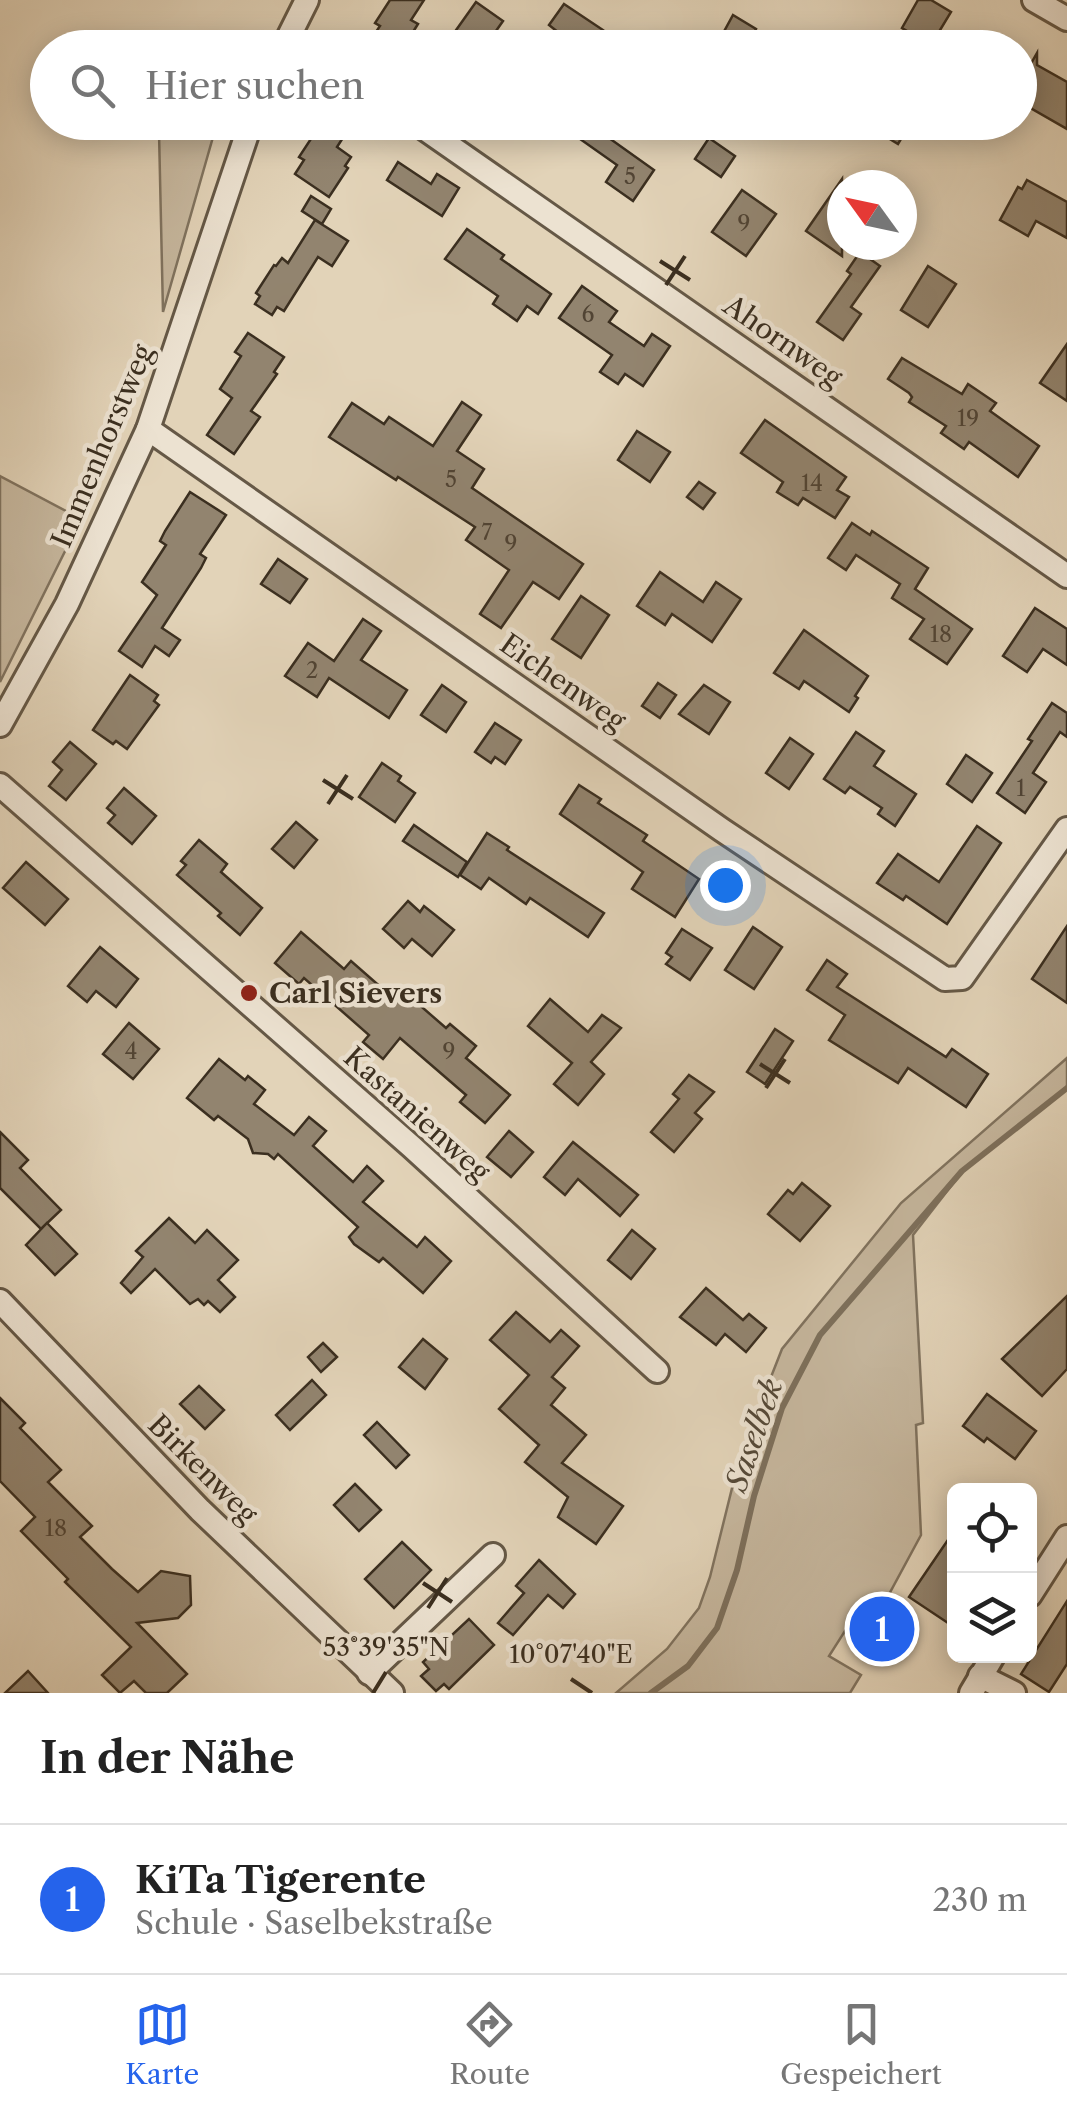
<!DOCTYPE html>
<html lang="de">
<meta charset="utf-8">
<style>
body{margin:0;font-family:"Libre Caslon Text",serif;background:#f2f2f2;color:#222}
.controls{position:absolute;right:30px;bottom:30px;display:grid;overflow:hidden;border-radius:15px;box-shadow:0 5px 25px #0003}
.controls button{width:90px;height:90px;display:grid;place-items:center;padding:0;border:0;border-bottom:2px solid #e0e0e0;background:#fff;color:#222;font:50px sans-serif}
.compass{position:absolute;left:827px;top:170px;width:90px;height:90px;border-radius:50%;background:#fff;box-shadow:0 5px 25px #0003;rotate:303deg}
.you{position:absolute;left:725px;top:885px;width:35px;height:35px;margin:-25px;border:8px solid #fff;border-radius:50%;background:#1a73e8;box-shadow:0 0 0 15px #1a73e833}
.badge{display:grid;place-items:center;width:65px;height:65px;border-radius:50%;background:#2563eb;color:#fff;font-size:32px;font-weight:700}
.pin{position:absolute;translate:-50% -50%;border:5px solid #fff;box-shadow:0 2px 10px #0006}
.list{margin:0;padding:0;list-style:none}
h2{display:flex;justify-content:space-between;align-items:center;height:130px;margin:0;padding:0 40px;font-size:42px}
h2 small{font-size:32px;font-weight:400;color:#767676}
.list li{display:grid;grid-template-columns:65px 1fr auto;gap:30px;align-items:center;box-sizing:border-box;height:150px;padding:0 40px;border-top:2px solid #e0e0e0}
.list b{display:block;font-size:38px;white-space:nowrap}
.list p{margin:0;font-size:32px;white-space:nowrap;color:#767676}
.list em{font-size:32px;font-style:normal;color:#767676}
.icon{flex:none;width:55px;height:55px;fill:none;stroke:currentColor;stroke-width:2;stroke-linecap:round;stroke-linejoin:round}
.map{position:relative;flex:none;width:1067px;height:1693px;overflow:hidden}
.search{position:absolute;background:#fff;box-shadow:0 5px 25px #0003;left:30px;right:30px;top:30px;height:110px;display:flex;align-items:center;gap:25px;box-sizing:border-box;padding:0 35px;border-radius:55px;color:#767676;font-size:38px}
.sheet{height:280px;background:#fff}
nav{display:flex;justify-content:space-around;align-items:center;box-sizing:border-box;height:140px;border-top:2px solid #e0e0e0;background:#fff;font-size:28px;color:#767676}
nav a{display:grid;justify-items:center;gap:5px}
nav .on{color:#2563eb}
.map>svg:first-child{display:block}
</style>
<div class="map">
<svg width="1067" height="1693" viewBox="0 0 1067 1693">
<rect width="100%" height="100%" fill="#e2d3b8"/>
<filter id="stains"><feTurbulence type="fractalNoise" baseFrequency=".002" numOctaves="4"/><feColorMatrix values="0 0 0 0 .2 0 0 0 0 .09 0 0 0 0 .02 0 0 0 .5 -.17"/></filter>
<radialGradient id="worn" r=".72"><stop offset=".6" stop-color="#630" stop-opacity="0"/><stop offset="1" stop-color="#630" stop-opacity=".3"/></radialGradient>
<g fill="#c6b79e" stroke="#80735f" stroke-width="2.5">
<polygon points="157,123 217,123 163,312 159,132"/>
<polygon points="0,476 81,519 0,682"/>
<polygon points="1067,1058 1067,1088 962,1172 913,1235 923,1423 916,1425 921,1535 881,1609 864,1601 829,1656 861,1675 850,1693 616,1693 667,1649 699,1608 710,1577 740,1456 782,1349 901,1203"/>
</g>
<g fill="none" stroke-linecap="round" stroke-linejoin="round">
<polyline stroke="#7d705c" stroke-width="6" points="651,1693 688,1666 717,1628 737,1570 754,1496 782,1408 820,1335 962,1171 1067,1088"/>
</g>
<g fill="#92846f" stroke="#3b2f20" stroke-width="2.5">
<polygon points="390,0 424,0 411,20 418,24 413,32 436,48 365,48 380,26 375,23"/>
<polygon points="918,0 931,0 951,12 931,45 902,28"/>
<polygon points="476,2 503,21 484,48 474,48 454,33"/>
<polygon points="564,4 603,30 592,48 578,48 549,25"/>
<polygon points="733,15 756,29 746,48 715,48"/>
<polygon points="1037,53 1037,65 1067,82 1067,129 1020,102 1020,83"/>
<polygon points="322,122 353,122 337,147 351,157 345,166 348,168 329,197 295,174 304,160 299,157"/>
<polygon points="556,122 620,122 609,138 654,170 633,201 606,182 617,165"/>
<polygon points="862,122 911,122 898,144"/>
<polygon points="709,138 735,156 721,177 695,159"/>
<polygon points="398,162 431,184 437,174 459,188 442,216 387,180"/>
<polygon points="842,179 842,256 806,231"/>
<polygon points="1027,180 1067,202 1067,238 1036,221 1028,236 1000,220 1018,187 1022,189"/>
<polygon points="742,190 776,214 746,256 712,232"/>
<polygon points="311,196 331,209 322,224 302,211"/>
<polygon points="315,220 348,241 332,266 318,257 284,311 277,307 272,315 255,304 260,296 256,293 274,265 276,266 282,258 288,263"/>
<polygon points="467,229 504,255 501,259 551,294 538,314 527,306 517,321 493,304 498,296 445,259"/>
<polygon points="860,252 880,266 851,307 861,314 843,340 817,322 851,274 847,271"/>
<polygon points="928,266 956,284 928,327 901,310"/>
<polygon points="582,286 617,311 609,322 644,346 652,334 670,346 643,386 625,374 618,384 600,372 612,355 559,318"/>
<polygon points="248,333 284,357 274,372 277,374 251,411 260,417 234,454 207,435 232,398 220,389 241,356 235,352"/>
<polygon points="1067,344 1067,401 1040,383"/>
<polygon points="902,358 962,394 968,384 996,403 990,411 1039,446 1018,477 969,442 964,449 941,433 946,426 909,402 912,397 909,393 888,379"/>
<polygon points="462,402 481,415 457,451 484,469 472,488 583,564 559,599 533,582 501,628 480,614 509,570 466,540 475,527 398,477 396,480 329,437 352,403 384,424 389,417 433,446"/>
<polygon points="765,420 846,477 837,490 849,497 835,518 803,498 798,505 777,492 783,482 741,453"/>
<polygon points="637,431 670,452 650,482 618,460"/>
<polygon points="699,482 715,493 703,509 687,497"/>
<polygon points="190,492 226,515 200,554 206,558 201,568 162,628 180,640 169,656 155,646 142,667 119,651 157,595 142,582 166,545 160,541 165,531"/>
<polygon points="852,523 870,535 872,531 928,568 915,589 972,629 947,664 910,639 924,619 892,598 900,584 856,555 846,570 828,558"/>
<polygon points="278,559 307,579 290,603 261,584"/>
<polygon points="660,572 703,602 716,582 741,599 712,642 672,614 665,625 637,606"/>
<polygon points="581,596 609,615 581,658 552,639"/>
<polygon points="1035,608 1067,629 1067,665 1043,649 1027,672 1003,656"/>
<polygon points="363,619 381,631 361,660 407,690 389,718 329,678 317,697 285,676 308,643 334,661"/>
<polygon points="804,630 868,676 855,696 858,698 849,712 804,681 799,689 774,673"/>
<polygon points="130,675 158,695 154,701 159,705 127,749 116,741 113,744 93,730"/>
<polygon points="658,683 676,695 660,718 642,706"/>
<polygon points="442,685 466,702 446,732 421,715"/>
<polygon points="704,685 730,702 709,734 679,714"/>
<polygon points="1052,703 1067,713 1067,737 1060,732 1033,773 1046,782 1025,813 997,793 1032,741 1028,739"/>
<polygon points="495,723 521,740 505,764 495,757 491,763 475,752"/>
<polygon points="856,732 884,751 874,766 916,794 895,826 878,814 882,808 850,787 845,793 824,779"/>
<polygon points="790,738 813,754 789,789 766,773"/>
<polygon points="70,742 96,764 66,800 49,786 62,770 53,762"/>
<polygon points="966,755 992,773 972,802 947,784"/>
<polygon points="382,763 401,776 398,781 415,793 395,822 359,797"/>
<polygon points="579,785 601,799 598,803 647,835 643,841 699,879 675,917 632,889 643,872 560,814"/>
<polygon points="124,788 156,816 132,844 108,823 115,815 107,808"/>
<polygon points="296,822 317,840 294,868 272,849"/>
<polygon points="414,825 467,862 458,877 403,841"/>
<polygon points="977,826 1001,843 947,924 906,896 903,900 877,883 898,854 939,882"/>
<polygon points="487,833 509,847 507,850 604,913 588,937 530,898 526,904 489,878 481,889 460,875"/>
<polygon points="199,840 227,864 221,872 262,908 240,935 218,916 221,913 177,875 186,865 181,861"/>
<polygon points="26,862 68,899 45,925 3,888"/>
<polygon points="408,901 420,912 424,906 454,930 432,956 412,939 404,948 383,929"/>
<polygon points="1067,926 1067,1003 1032,979"/>
<polygon points="753,927 782,947 754,989 725,970"/>
<polygon points="682,929 712,948 690,980 666,964 672,957 666,953"/>
<polygon points="301,932 344,969 351,961 392,997 400,988 446,1028 450,1024 476,1046 466,1058 510,1095 485,1123 460,1102 466,1095 400,1038 383,1059 363,1042 369,1035 304,978 299,984 275,963"/>
<polygon points="100,947 138,979 116,1007 96,991 87,1002 68,986"/>
<polygon points="827,960 847,974 837,987 946,1057 952,1049 988,1074 966,1107 908,1068 898,1083 829,1040 845,1015 807,990"/>
<polygon points="550,999 588,1032 602,1015 621,1028 591,1062 604,1074 578,1105 554,1084 572,1063 528,1026"/>
<polygon points="129,1023 159,1049 133,1079 103,1054"/>
<polygon points="775,1029 793,1041 765,1084 747,1072"/>
<polygon points="219,1059 245,1080 248,1076 265,1090 254,1104 294,1135 309,1117 326,1131 313,1146 353,1182 367,1166 383,1181 363,1202 417,1247 425,1237 451,1261 423,1293 383,1258 379,1262 354,1244 349,1237 358,1227 278,1154 274,1159 268,1154 253,1153 248,1139 218,1116 214,1120 187,1098"/>
<polygon points="689,1075 714,1092 695,1113 702,1119 674,1152 651,1132 679,1099 673,1094"/>
<polygon points="509,1131 533,1152 511,1177 487,1157"/>
<polygon points="0,1132 28,1160 20,1168 61,1210 41,1229 0,1188"/>
<polygon points="573,1142 638,1195 620,1216 578,1179 565,1195 544,1177"/>
<polygon points="802,1183 830,1206 800,1241 768,1214 788,1190 793,1194"/>
<polygon points="169,1218 195,1243 207,1230 238,1260 218,1280 235,1297 220,1312 208,1301 204,1305 198,1299 190,1304 155,1269 131,1293 121,1283 143,1257 136,1251"/>
<polygon points="47,1223 77,1254 55,1275 26,1245"/>
<polygon points="632,1230 655,1249 631,1279 608,1260"/>
<polygon points="706,1288 743,1320 749,1314 766,1328 746,1352 725,1334 716,1345 680,1317"/>
<polygon points="1067,1296 1067,1369 1042,1396 1002,1359"/>
<polygon points="516,1312 550,1342 561,1330 579,1346 552,1377 565,1388 551,1405 586,1435 562,1463 623,1506 596,1544 558,1517 568,1497 525,1462 539,1445 499,1409 529,1375 490,1340"/>
<polygon points="423,1339 447,1359 425,1389 399,1367"/>
<polygon points="323,1343 337,1357 321,1372 308,1357"/>
<polygon points="312,1380 326,1395 290,1430 276,1415"/>
<polygon points="199,1386 224,1410 205,1429 180,1404"/>
<polygon points="987,1394 1036,1431 1015,1459 987,1438 984,1442 963,1426"/>
<polygon points="0,1398 25,1423 20,1428 61,1470 48,1482 92,1526 80,1537 112,1569 138,1592 161,1571 190,1576 191,1605 178,1618 137,1623 187,1674 167,1693 146,1693 134,1681 120,1693 102,1675 131,1647 65,1582 68,1579 21,1531 35,1517 0,1481"/>
<polygon points="377,1422 409,1455 396,1468 364,1435"/>
<polygon points="355,1484 381,1510 359,1531 334,1505"/>
<polygon points="954,1531 954,1627 909,1597"/>
<polygon points="402,1542 431,1570 394,1608 365,1579"/>
<polygon points="539,1560 575,1594 563,1608 548,1595 513,1635 498,1623 524,1593 516,1586"/>
<polygon points="1067,1601 1067,1664 1049,1692 1021,1674"/>
<polygon points="469,1619 494,1645 449,1689 444,1684 436,1691 421,1676 429,1669 423,1662"/>
<polygon points="28,1671 48,1693 5,1693"/>
</g>
<g fill="none" stroke-linecap="round" stroke-linejoin="round">
<defs>
<g id="street">
<polyline points="1034,0 1067,19"/>
<polyline points="283,48 307,0"/>
<polyline points="415,122 1067,576"/>
<polyline points="148,429 722,830 945,979 962,978 1067,829"/>
<polyline points="0,725 67,604 148,429 251,122"/>
<polyline points="0,785 412,1147 657,1371"/>
<polyline points="0,1301 200,1510 392,1693"/>
<polyline points="1030,1595 1067,1537"/>
<polyline points="369,1673 493,1555"/>
<polyline points="980,1676 1014,1693"/>
<polyline points="971,1693 993,1656"/>
</g>
</defs>
<use href="#street" stroke="#655846" stroke-width="28"/>
<use href="#street" stroke="#ece2d1" stroke-width="22"/>
</g>
<path fill="none" stroke="#3b2f20" stroke-width="4" d="M660 261 690 280M666 285 685 256M323 780 353 799M328 804 347 775M760 1064 790 1083M766 1088 785 1059M423 1583 452 1602M428 1608 447 1578M571 1679 592 1693M373 1693 386 1672"/>
<circle fill="#8f2418" stroke="#ece2d1" stroke-width="4" cx="249" cy="993" r="10"/>
<g text-anchor="middle" dominant-baseline="central" stroke-width="9" stroke-linejoin="round" paint-order="stroke">
<g font-size="22" fill="#514434">
<text x="630" y="176">5</text>
<text x="744" y="223">9</text>
<text x="588" y="314">6</text>
<text x="968" y="418">19</text>
<text x="451" y="479">5</text>
<text x="812" y="483">14</text>
<text x="487" y="532">7</text>
<text x="511" y="543">9</text>
<text x="941" y="634">18</text>
<text x="312" y="670">2</text>
<text x="1021" y="788">1</text>
<text x="131" y="1051">4</text>
<text x="449" y="1051">9</text>
<text x="56" y="1528">18</text>
</g>
<g font-size="28" fill="#3b2f20" stroke="#ece2d1">
<text transform="translate(783 341) rotate(35)">Ahornweg</text>
<text transform="translate(102 446) rotate(-67)">Immenhorstweg</text>
<text transform="translate(563 682) rotate(35)">Eichenweg</text>
<text transform="translate(417 1114) rotate(42)">Kastanienweg</text>
<text transform="translate(203 1469) rotate(45)">Birkenweg</text>
</g>
<g font-size="28" font-weight="bold" fill="#3b2f20" stroke="#ece2d1" text-anchor="start">
<text x="269" y="993">Carl Sievers</text>
</g>
<g font-size="30" font-style="italic" fill="#564a39" stroke="#ece2d1">
<text transform="translate(754 1435) rotate(-71)">Saselbek</text>
</g>
</g>
<g font-size="25" text-anchor="middle" fill="#3b2f20" stroke="#ece2d1" stroke-width="9" stroke-linejoin="round" paint-order="stroke">
<text x="386" y="1656">53°39'35"N</text>
<text x="571" y="1663">10°07'40"E</text>
</g>
<rect width="100%" height="100%" filter="url(#stains)"/>
<rect width="100%" height="100%" fill="url(#worn)"/>
</svg>
<div class="controls">
<button><svg class="icon" aria-label="locate" viewBox="0 0 24 24"><circle cx="12" cy="12" r="6"/><path d="M12 2v4M12 18v4M2 12h4M18 12h4"/></svg></button>
<button><svg class="icon" aria-label="layers" viewBox="0 0 24 24"><path d="M12 4l9 5-9 5-9-5zM3 14l9 5 9-5"/></svg></button>
</div>
<svg class="compass" viewBox="-18 -18 36 36"><path d="M0-13l5 13h-10z" fill="#e53935"/><path d="M0 13l5-13h-10z" fill="#767676"/></svg>
<div class="you"></div>
<div class="pin badge" style="left:882px;top:1629px">1</div>
<div class="search"><svg class="icon" aria-label="search" viewBox="0 0 24 24"><circle cx="10" cy="10" r="6"/><path d="M15 15l6 6"/></svg>Hier suchen</div>
</div>
<section class="sheet">
<h2>In der Nähe<small></small></h2>
<ul class="list">
<li><span class="badge">1</span><div><b>KiTa Tigerente</b><p>Schule · Saselbekstraße</p></div><em>230 m</em></li>
</ul>
</section>
<nav>
<a class="on"><svg class="icon" aria-label="map" viewBox="0 0 24 24"><path d="M3 6l6-2 6 2 6-2v14l-6 2-6-2-6 2zM9 4v14M15 6v14"/></svg>Karte</a>
<a><svg class="icon" aria-label="directions" viewBox="0 0 24 24"><path d="M12 3l9 9-9 9-9-9zM9 14v-3h6M13 9l2 2-2 2"/></svg>Route</a>
<a><svg class="icon" aria-label="saved" viewBox="0 0 24 24"><path d="M7 4h10v16l-5-4-5 4z"/></svg>Gespeichert</a>
</nav>
